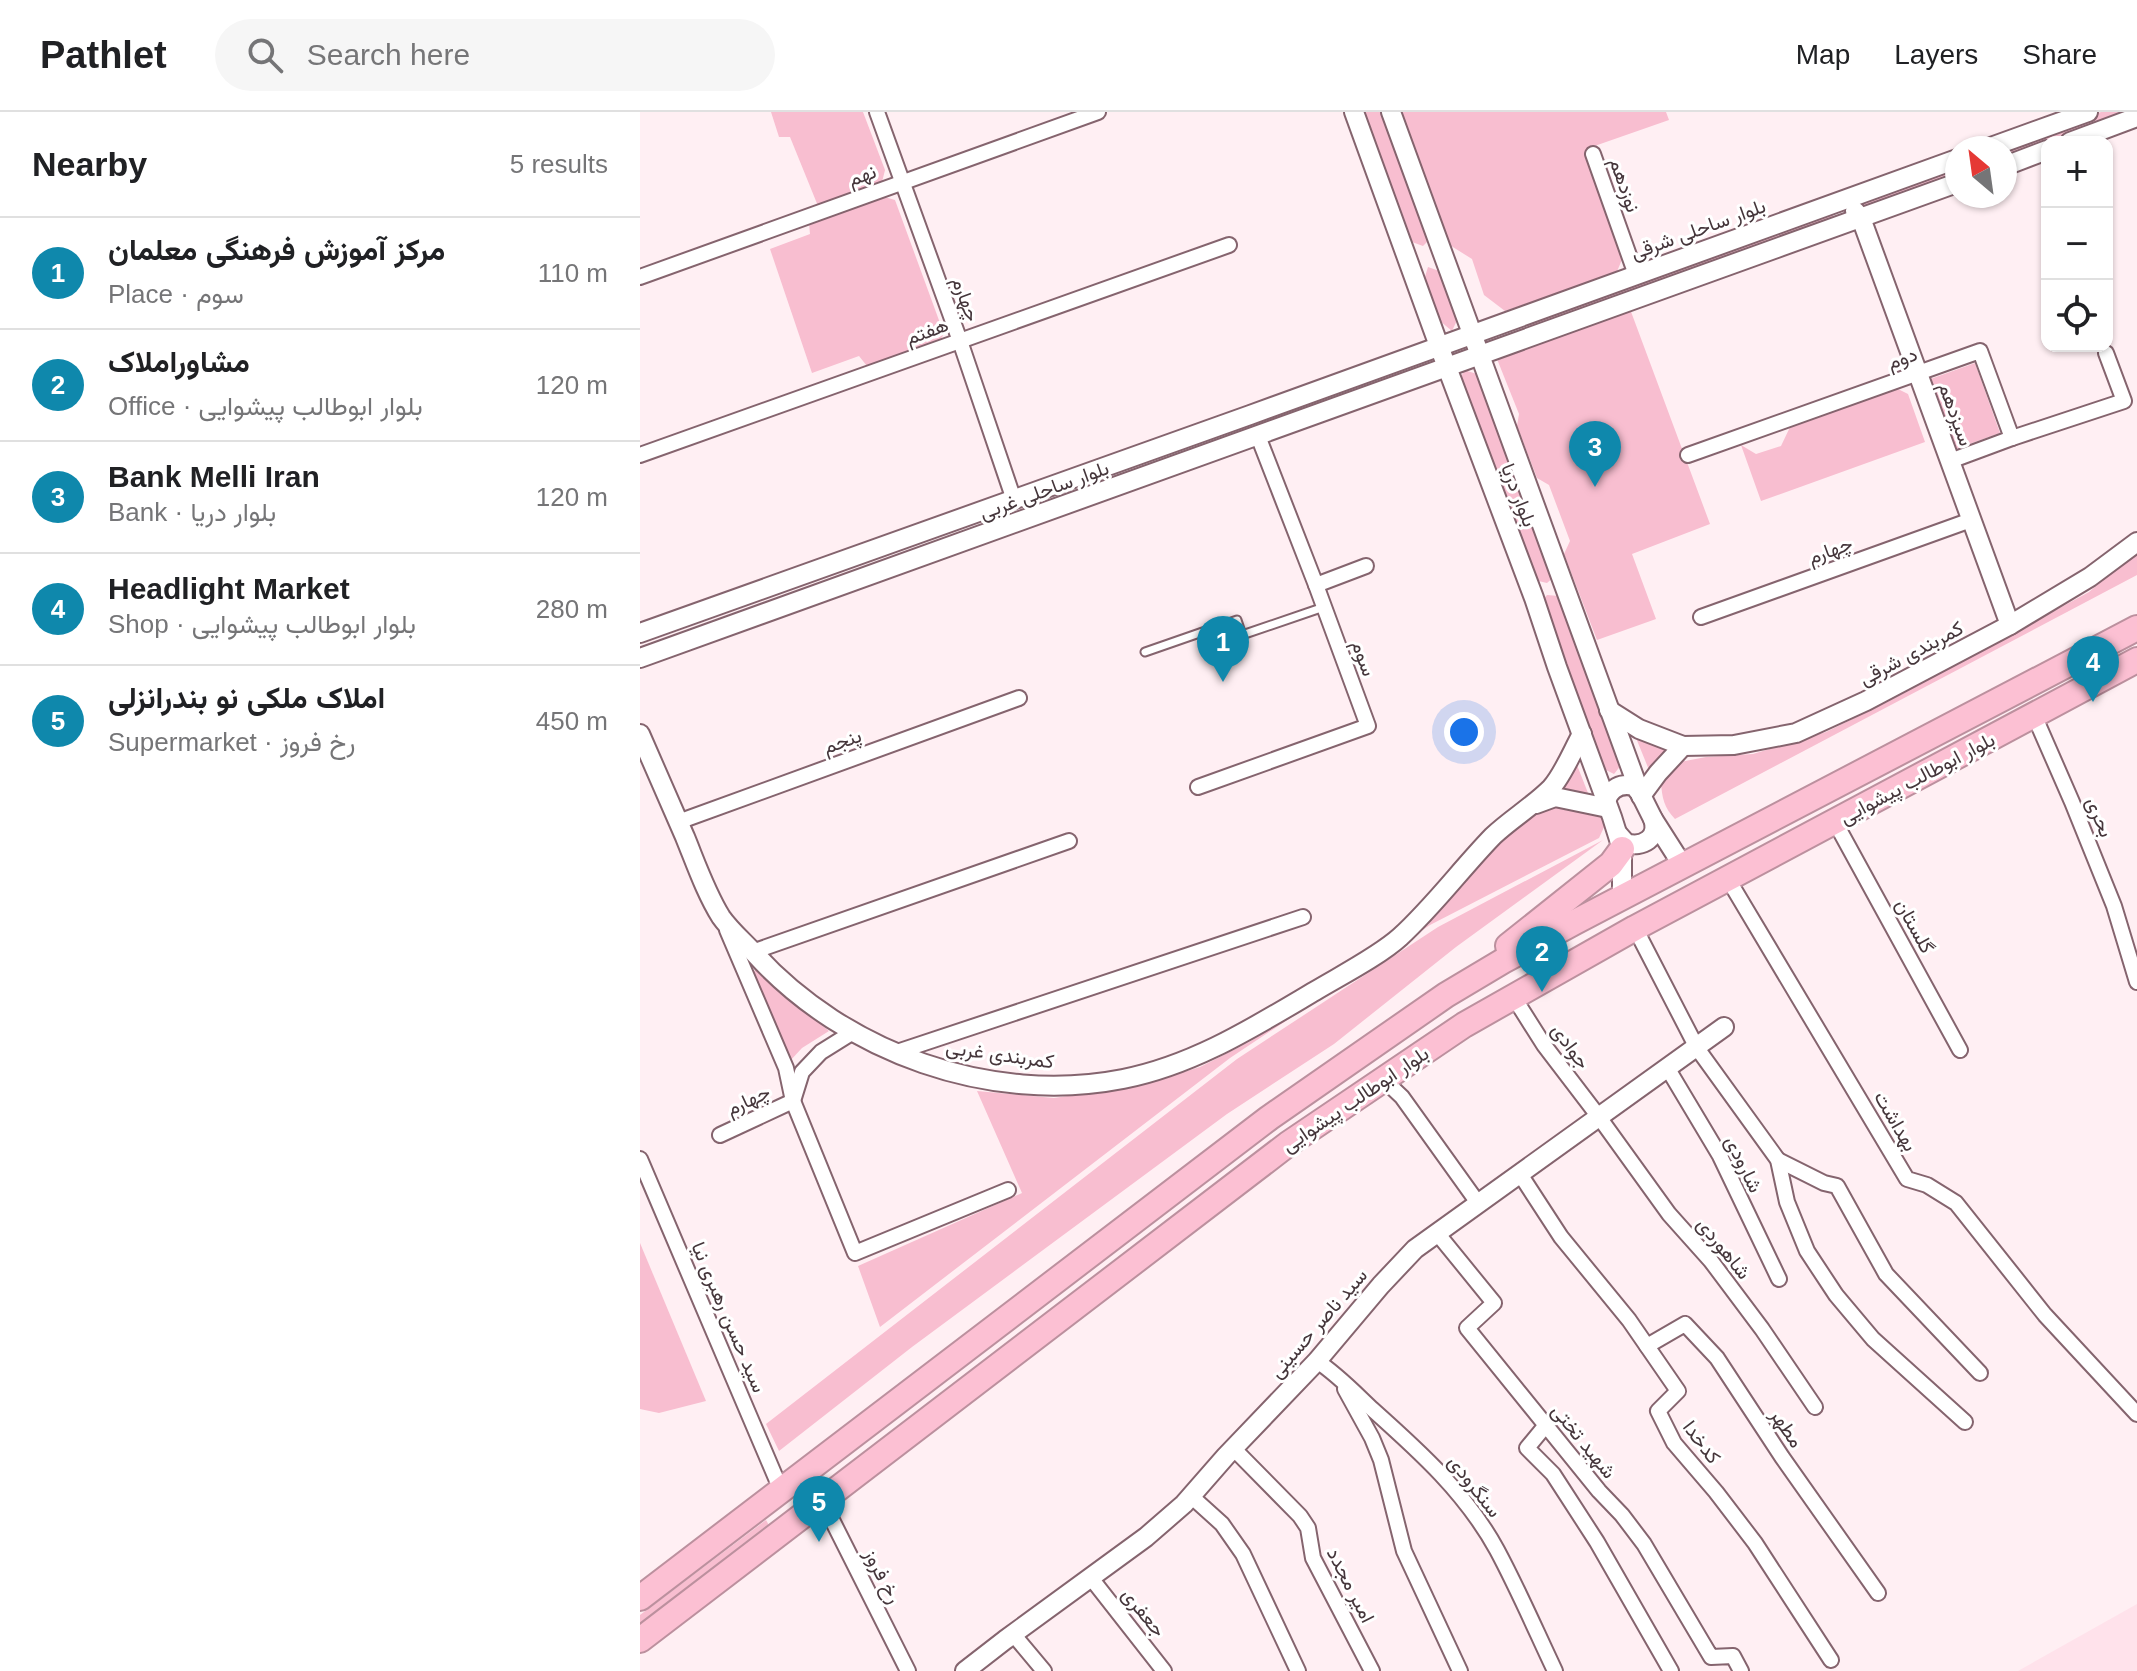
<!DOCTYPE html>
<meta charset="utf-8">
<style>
body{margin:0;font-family:Arial,Vazirmatn,sans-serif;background:#f6f6f6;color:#202124}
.controls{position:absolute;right:24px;top:24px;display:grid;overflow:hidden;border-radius:16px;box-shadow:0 2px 6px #0004}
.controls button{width:72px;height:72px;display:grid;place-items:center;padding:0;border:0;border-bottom:2px solid #e0e0e0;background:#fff;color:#202124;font:40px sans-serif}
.compass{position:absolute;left:1305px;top:24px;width:72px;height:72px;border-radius:50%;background:#fff;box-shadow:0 2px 6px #0004;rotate:331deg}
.you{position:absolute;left:824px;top:620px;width:28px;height:28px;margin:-20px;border:6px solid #fff;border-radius:50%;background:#1a73e8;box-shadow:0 0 0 12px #1a73e833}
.badge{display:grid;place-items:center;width:52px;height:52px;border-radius:50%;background:#0f88ac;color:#fff;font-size:26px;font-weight:700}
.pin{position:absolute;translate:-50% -66px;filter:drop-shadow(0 2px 4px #0008)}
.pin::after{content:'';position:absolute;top:42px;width:28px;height:24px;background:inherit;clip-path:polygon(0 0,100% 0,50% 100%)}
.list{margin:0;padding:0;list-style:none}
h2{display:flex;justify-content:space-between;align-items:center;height:104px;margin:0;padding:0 32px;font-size:34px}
h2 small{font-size:26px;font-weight:400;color:#757577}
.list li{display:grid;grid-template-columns:52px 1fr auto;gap:24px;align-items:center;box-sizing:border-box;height:112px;padding:0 32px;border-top:2px solid #e0e0e0}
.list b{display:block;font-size:30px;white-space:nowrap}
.list p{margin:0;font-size:26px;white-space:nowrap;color:#757577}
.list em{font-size:26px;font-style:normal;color:#757577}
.icon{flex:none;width:44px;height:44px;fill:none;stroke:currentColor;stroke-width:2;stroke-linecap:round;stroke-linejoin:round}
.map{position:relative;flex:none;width:1497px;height:1559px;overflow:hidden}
header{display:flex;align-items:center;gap:48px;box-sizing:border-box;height:112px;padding:0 40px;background:#fff;border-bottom:2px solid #e0e0e0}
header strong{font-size:38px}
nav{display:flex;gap:44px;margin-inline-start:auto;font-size:28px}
.search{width:560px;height:72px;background:#f6f6f6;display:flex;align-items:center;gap:20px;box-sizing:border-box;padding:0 28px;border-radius:44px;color:#757577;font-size:30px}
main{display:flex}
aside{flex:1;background:#fff}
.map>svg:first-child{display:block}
</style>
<header>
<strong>Pathlet</strong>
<div class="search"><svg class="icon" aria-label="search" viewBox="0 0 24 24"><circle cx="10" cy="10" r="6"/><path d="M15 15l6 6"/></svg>Search here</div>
<nav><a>Map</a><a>Layers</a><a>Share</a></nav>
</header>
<main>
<aside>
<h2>Nearby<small>5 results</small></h2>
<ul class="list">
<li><span class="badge">1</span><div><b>مرکز آموزش فرهنگی معلمان</b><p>Place · سوم</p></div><em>110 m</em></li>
<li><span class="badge">2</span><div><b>مشاوراملاک</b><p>Office · بلوار ابوطالب پیشوایی</p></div><em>120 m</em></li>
<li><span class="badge">3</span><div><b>Bank Melli Iran</b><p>Bank · بلوار دریا</p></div><em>120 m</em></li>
<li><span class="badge">4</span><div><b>Headlight Market</b><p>Shop · بلوار ابوطالب پیشوایی</p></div><em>280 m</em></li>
<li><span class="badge">5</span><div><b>املاک ملکی نو بندرانزلی</b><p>Supermarket · رخ فروز</p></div><em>450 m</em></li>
</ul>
</aside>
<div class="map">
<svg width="1497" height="1559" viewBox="0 0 1497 1559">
<rect width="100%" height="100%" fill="#ffeff3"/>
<polygon fill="#ffe2eb" points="1497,1492 1497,1559 1378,1559"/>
<g fill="#f8bed0">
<polygon points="131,0 223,0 245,58 242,70 178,94 150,25 139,25"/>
<polygon points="724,0 744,0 791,126 783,134 772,130"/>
<polygon points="761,0 1026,0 1029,8 946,37 983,145 976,162 865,199 844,183 832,147 808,132"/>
<polygon points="1461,0 1485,0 1365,44 1365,36"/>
<polygon points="1317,54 1317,62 1228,95 1223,94 1224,89"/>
<polygon points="241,84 255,88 304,222 298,231 227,254 219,244 172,261 130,137 170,122 169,111"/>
<polygon points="1189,101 1194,101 1191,108 892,216 887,213 888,208"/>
<polygon points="788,155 802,160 819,204 812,219 800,209 784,168"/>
<polygon points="990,197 1070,412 992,442 1016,507 957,528 924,442 930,429 909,373 897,366 877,314 879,302 857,247"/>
<polygon points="1335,251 1360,321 1307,340 1282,270"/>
<polygon points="824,258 837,262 915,464 907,471 894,468 820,268"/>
<polygon points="1256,276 1268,282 1285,330 1121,389 1101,333 1116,342 1141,334 1151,313"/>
<path d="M1497 439V463L1035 707C1024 696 1022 685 1021 671L1040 650 1066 645 1113 642 1186 620 1251 588 1449 480Z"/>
<polygon points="907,483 919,484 982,652 974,662 964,657 901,490"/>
<polygon points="996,626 1028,637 1009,658"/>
<polygon points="935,648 948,681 918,678"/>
<polygon points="915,690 960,700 965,713 959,726 790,813 590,946 240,1215 218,1154 382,1081 337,979 414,986 501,973 560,955 611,929 789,812 792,798 857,728 891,701"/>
<polygon points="963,728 816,835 694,932 587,1002 272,1235 139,1339 126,1312 597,947 798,815"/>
<polygon points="116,858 189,919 162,936 149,950 111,860"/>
<polygon points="0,1131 66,1289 19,1301 0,1297"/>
<polygon points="126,1408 130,1415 0,1515 0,1503"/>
</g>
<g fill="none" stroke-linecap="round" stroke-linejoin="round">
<defs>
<polyline id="lane" points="505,540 597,508 602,523 684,495"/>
<g id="street">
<polyline points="237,0 320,229 374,388"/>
<polyline points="953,42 996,163"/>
<polyline points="0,165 458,0"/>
<polyline points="1372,326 1484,289 1466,241"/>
<polyline points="0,343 589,133"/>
<polyline points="1048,343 1340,239 1372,326 1310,349"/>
<polyline points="676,473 726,454"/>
<polyline points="1061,505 1331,408"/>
<polyline points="1394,603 1432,690 1474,794 1497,870"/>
<polyline points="558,675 728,614 676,473 618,324"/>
<polyline points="38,710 379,586"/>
<polyline points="1195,710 1320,938"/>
<polyline points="1088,767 1267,1067 1287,1073 1316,1091 1405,1203 1497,1302"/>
<polyline points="995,816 1057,936 1138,1048 1147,1090 1167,1139 1196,1183 1233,1227 1325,1310"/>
<polyline points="87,818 146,956 153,989 215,1141 368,1078"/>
<polyline points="112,840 429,729"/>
<polyline points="873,884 904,933 959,1005 1029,1102 1071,1149 1122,1217 1175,1295"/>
<polyline points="254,941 663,805"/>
<polyline points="1028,957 1080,1044 1139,1167"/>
<polyline points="743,967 762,985 838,1091"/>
<polyline points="80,1023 153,989 162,960 181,940 213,920"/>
<polyline points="0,1047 141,1378"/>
<polyline points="1138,1048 1184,1071 1197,1074 1246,1162 1340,1261"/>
<polyline points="880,1062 921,1125 989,1208 1038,1279 1018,1299 1034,1331 1076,1380 1115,1431 1191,1548"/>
<polyline points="797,1121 854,1191 827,1216 959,1379 982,1403 1004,1432 1071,1545 1093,1544 1101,1559"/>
<polyline points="1007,1234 1045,1212 1077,1246 1142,1345 1238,1481"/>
<path d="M677 1249C698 1263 714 1280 732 1297 779 1339 826 1381 857 1438 878 1477 896 1519 915 1559"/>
<polyline points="705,1277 732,1326 741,1348 764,1439 820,1559"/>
<polyline points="906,1313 887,1336 913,1362 957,1430 1031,1559"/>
<polyline points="593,1336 660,1404 668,1416 673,1446 732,1559"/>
<polyline points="551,1384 582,1412 603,1442 658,1559"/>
<polyline points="182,1388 268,1559"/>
<polyline points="451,1466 524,1559"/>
<polyline points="373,1522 404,1559"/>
</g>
<g id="secondary">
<polyline points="714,0 799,234 894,486 917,555 972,705 982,737 982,786"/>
<polyline points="751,0 1000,681 1013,707 1043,754"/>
<polyline points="1430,30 1497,5"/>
<polyline points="1348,36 1448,0"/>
<polyline points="1365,54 1407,38"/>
<polyline points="1215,99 1221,106 1370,513"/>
<polyline points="0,521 610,303 1317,47"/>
<polyline points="0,546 1317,71"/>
<polyline points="969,598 999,617 1043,634 1094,633 1156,621 1226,589 1370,513 1450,465 1497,430"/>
<path d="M0 622C15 657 30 691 45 725 56 752 66 781 81 805 90 818 104 830 115 842 205 941 351 993 483 967 554 953 614 915 675 879 700 864 739 844 760 825 794 794 821 757 853 724 871 707 893 694 911 676 923 663 933 638 942 622"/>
<polyline points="1001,684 1018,661 1043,634"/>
<path d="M966 689C970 676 981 671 994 674L1000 681"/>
<polyline points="896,692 915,685 968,696"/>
<path d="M978 722 986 731C1002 736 1020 726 1013 707"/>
<polyline points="325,1559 365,1528 506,1425 544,1392 586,1344 677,1249 741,1173 775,1137 1084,915"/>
</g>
<g id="highway">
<polyline points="868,834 971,752 982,737"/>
<polyline points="0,1486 629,1006 806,883 863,849 935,810 1497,516"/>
<polyline points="0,1528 648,1032 824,913 995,816 1497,548"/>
</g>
</defs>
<use href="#lane" stroke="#85646e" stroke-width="11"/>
<use href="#street" stroke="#85646e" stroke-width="18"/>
<use href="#secondary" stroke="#85646e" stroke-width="22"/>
<use href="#highway" stroke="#bc909e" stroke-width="28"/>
<use href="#lane" stroke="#fff" stroke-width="7"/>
<use href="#street" stroke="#fff" stroke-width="14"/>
<use href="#secondary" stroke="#fff" stroke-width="18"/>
<use href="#highway" stroke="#fcc0d3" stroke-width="24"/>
</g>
<g text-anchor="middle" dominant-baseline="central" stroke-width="6" stroke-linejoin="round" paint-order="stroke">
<g font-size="20" fill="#45363b" stroke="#fff">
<text transform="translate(222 63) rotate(-20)">نهم</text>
<text transform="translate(985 73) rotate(71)">نوزدهم</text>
<text transform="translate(1058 117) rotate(-20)">بلوار ساحلی شرقی</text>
<text transform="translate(326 187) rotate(70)">چهارم</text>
<text transform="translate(287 219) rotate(-20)">هفتم</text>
<text transform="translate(1262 246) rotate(-20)">دوم</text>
<text transform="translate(1316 302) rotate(70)">سیزدهم</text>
<text transform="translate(404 378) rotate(-20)">بلوار ساحلی غربی</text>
<text transform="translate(879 383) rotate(69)">بلوار دریا</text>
<text transform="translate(1190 438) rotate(-20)">چهارم</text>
<text transform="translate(1271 541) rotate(-28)">کمربندی شرقی</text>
<text transform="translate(724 546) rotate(70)">سوم</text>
<text transform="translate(202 629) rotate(-20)">پنجم</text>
<text transform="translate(1277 666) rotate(-28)">بلوار ابوطالب پیشوایی</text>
<text transform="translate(1460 705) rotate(68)">بحری</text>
<text transform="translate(1275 814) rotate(61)">گلستان</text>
<text transform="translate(931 934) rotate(54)">جوادی</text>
<text transform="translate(360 942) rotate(8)">کمربندی غربی</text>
<text transform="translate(715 987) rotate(-34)">بلوار ابوطالب پیشوایی</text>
<text transform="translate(108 988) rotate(-25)">چهارم</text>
<text transform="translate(1256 1009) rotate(60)">بهداشت</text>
<text transform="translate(1104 1052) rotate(64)">شارودی</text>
<text transform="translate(1084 1136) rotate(51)">شاهوردی</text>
<text transform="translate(89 1205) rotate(67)">سید حسن رهبری نیا</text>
<text transform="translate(678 1211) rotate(-49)">سید ناصر حسینی</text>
<text transform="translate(1147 1316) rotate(56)">مطهر</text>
<text transform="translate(944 1329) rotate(51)">شهید تختی</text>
<text transform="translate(1062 1330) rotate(53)">کدخدا</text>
<text transform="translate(835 1374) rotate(52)">سنگرودی</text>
<text transform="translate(243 1464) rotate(63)">رخ فروز</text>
<text transform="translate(711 1473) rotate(63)">امیر مجدد</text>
<text transform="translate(504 1500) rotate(51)">جعفری</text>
</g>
</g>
</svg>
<div class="controls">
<button>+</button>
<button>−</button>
<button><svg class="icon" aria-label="locate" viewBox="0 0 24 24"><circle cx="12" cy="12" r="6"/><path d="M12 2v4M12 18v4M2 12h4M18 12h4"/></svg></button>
</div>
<svg class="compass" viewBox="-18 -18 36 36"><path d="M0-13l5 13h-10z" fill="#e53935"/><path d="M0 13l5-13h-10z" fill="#757577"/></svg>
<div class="you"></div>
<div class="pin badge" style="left:583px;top:570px">1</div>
<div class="pin badge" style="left:902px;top:880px">2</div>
<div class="pin badge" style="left:955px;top:375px">3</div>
<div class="pin badge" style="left:1453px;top:590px">4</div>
<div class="pin badge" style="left:179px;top:1430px">5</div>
</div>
</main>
